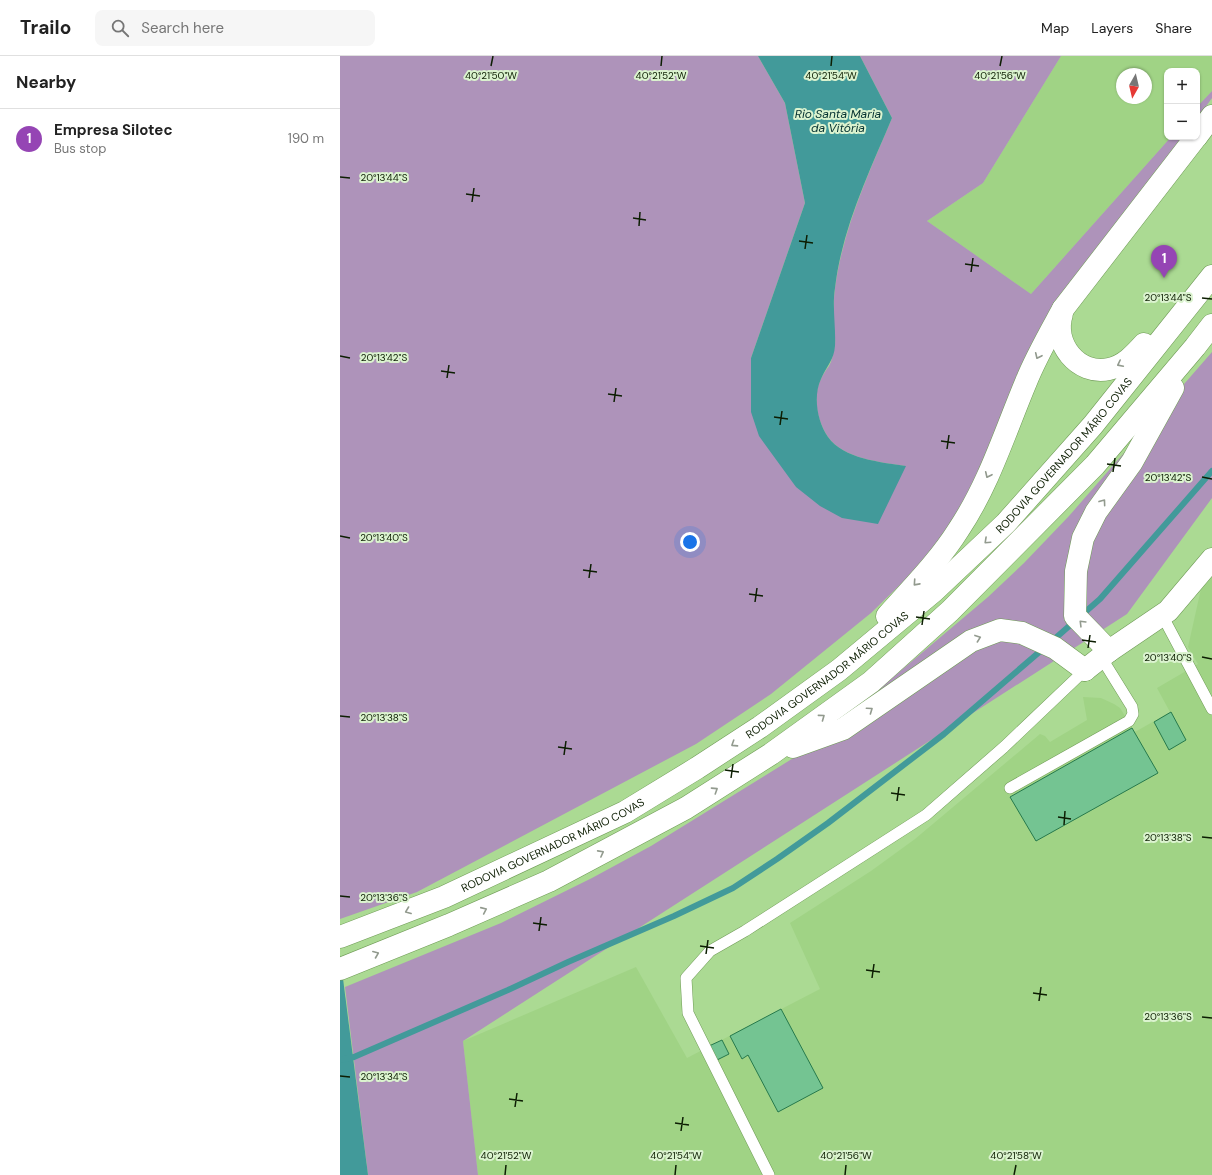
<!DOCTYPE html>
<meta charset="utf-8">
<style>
body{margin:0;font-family:"DM Sans",sans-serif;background:#f6f6f6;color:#222}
.controls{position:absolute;right:12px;top:12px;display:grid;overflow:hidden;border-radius:8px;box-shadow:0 1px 3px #0004}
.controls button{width:36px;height:36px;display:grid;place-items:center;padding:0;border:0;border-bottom:1px solid #e0e0e0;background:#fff;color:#222;font:20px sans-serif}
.compass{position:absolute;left:776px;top:12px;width:36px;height:36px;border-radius:50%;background:#fff;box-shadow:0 1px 3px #0004;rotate:188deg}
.you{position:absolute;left:350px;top:486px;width:14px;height:14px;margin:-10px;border:3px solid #fff;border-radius:50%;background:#1a73e8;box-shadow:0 0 0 6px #1a73e833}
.badge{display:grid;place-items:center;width:26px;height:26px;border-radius:50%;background:#9545b4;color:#fff;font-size:13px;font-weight:700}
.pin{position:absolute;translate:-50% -33px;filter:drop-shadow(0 1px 2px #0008)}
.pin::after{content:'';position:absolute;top:21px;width:14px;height:12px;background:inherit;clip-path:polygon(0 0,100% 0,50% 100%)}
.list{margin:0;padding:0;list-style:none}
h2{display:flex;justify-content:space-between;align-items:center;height:52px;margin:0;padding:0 16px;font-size:17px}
h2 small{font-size:13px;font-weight:400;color:#767676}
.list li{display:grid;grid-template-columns:26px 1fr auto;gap:12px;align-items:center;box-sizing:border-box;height:60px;padding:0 16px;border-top:1px solid #e0e0e0}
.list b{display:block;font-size:15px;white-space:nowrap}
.list p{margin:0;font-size:13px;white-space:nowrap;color:#767676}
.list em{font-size:13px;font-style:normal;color:#767676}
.icon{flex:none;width:22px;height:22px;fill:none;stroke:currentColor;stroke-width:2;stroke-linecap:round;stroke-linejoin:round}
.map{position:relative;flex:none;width:872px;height:1119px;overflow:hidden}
header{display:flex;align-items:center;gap:24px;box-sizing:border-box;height:56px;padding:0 20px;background:#fff;border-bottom:1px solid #e0e0e0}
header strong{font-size:19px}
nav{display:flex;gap:22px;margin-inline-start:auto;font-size:14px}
.search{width:280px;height:36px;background:#f6f6f6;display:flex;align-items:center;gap:10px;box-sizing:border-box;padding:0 14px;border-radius:8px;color:#767676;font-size:15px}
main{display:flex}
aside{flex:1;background:#fff}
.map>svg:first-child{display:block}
</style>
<header>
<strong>Trailo</strong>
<div class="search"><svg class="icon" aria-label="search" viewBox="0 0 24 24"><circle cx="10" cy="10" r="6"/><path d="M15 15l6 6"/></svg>Search here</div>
<nav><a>Map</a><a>Layers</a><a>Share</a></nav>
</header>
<main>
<aside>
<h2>Nearby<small></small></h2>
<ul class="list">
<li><span class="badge">1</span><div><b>Empresa Silotec</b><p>Bus stop</p></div><em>190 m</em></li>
</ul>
</aside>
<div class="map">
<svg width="872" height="1119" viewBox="0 0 872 1119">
<rect width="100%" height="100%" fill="#abda93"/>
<g fill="#a0d385" fill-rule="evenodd">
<path d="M721 0H872V35L857 51V15H827V81H831L691 238 587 165 643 127ZM782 18H806V42H782Z"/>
<polygon points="872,507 872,1119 138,1119 123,985 296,911 347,1002 480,933 450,867 531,815 575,783 700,678 705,680 710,686 747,664 743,641 761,642 774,648 780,652 795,676 830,656 817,632 858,608 848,591 865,515"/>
</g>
<g fill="#ae93ba">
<path d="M0 0H418L445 47 465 147 411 302 456 431 565 410C540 406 504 403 488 381 477 365 472 340 481 323 483 318 486 314 489 310 492 305 493 298 494 293 496 287 495 280 494 274 494 261 493 246 495 232 503 172 529 117 552 62L520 0H721L643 127 587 165 691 238 831 81H844L721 251 603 487 531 557 431 638 356 688 77 836 0 863Z"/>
<polygon points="872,35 872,42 857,63 857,51"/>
<polygon points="872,296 872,442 787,558 123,985 138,1119 28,1119 5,931 161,867 252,822 311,790 468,693 648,541 684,507 729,460"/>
</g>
<g fill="#429a9a">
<path d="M418 0H520L552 62C529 117 502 172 495 232 492 251 496 271 495 290 494 304 486 311 481 323 473 340 477 365 488 381 504 403 540 406 566 410L538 468 502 462 480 450 456 431 419 380 411 356V302L465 147 445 47Z"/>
<polygon points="0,899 28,1119 0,1119"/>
</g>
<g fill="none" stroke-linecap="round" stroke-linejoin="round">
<g stroke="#429a9a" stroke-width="6">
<polyline points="711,586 760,543 872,415"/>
<polyline points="0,1004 14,1001 168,934 228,906 334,860 393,832 437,803 488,767 604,678 704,592"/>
</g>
</g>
<g fill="#74c492" stroke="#26794c">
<polygon points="831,656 846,684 829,694 814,666"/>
<polygon points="792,672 818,717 696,785 670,741"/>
<polygon points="441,953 483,1032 438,1056 408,999 402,1003 390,980"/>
<polygon points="382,984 389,998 377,1004 369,990"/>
</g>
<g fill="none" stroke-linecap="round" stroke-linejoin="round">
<defs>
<g id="lane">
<polyline points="822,559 872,653"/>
<polyline points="670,732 789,665 793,658 792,651 761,601"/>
<polyline points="429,1119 348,957 346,922 370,895 405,875 586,759 664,691 745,614"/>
</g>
<g id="street">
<polyline points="857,80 872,60"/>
<polyline points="723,253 856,81"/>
<polyline points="745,614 769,595 828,555 872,503"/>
</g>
<g id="highway">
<path d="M722 258C712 287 738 320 769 313 784 310 794 299 804 288"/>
<path d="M547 560C572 532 599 505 619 473 649 428 665 376 686 326 696 301 710 277 723 253"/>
<polyline points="769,595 735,560 736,515 743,482 756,456 792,406 833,332"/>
<polyline points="453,691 503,673 631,585 660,574 682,577 715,592 745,614"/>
<path id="s1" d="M0 881 104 841 285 756 357 712 420 671 499 614 594 535 666 467 753 369 872 220"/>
<polyline points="0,913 109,869 209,825 346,752 431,698 531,626 610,555 755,409 855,291 872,269"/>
</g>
</defs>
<use href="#lane" stroke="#6f9b56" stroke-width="12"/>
<use href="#street" stroke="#6f9b56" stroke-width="23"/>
<use href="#highway" stroke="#6f9b56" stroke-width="23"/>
<use href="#lane" stroke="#fff" stroke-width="11"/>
<use href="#street" stroke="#fff" stroke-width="22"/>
<use href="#highway" stroke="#fff" stroke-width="22"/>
</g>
<defs><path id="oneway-chevron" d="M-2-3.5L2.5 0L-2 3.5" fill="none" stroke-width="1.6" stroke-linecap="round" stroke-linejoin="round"/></defs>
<g stroke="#929a8e">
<use href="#oneway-chevron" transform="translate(698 300) rotate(115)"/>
<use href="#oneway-chevron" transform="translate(780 308) rotate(153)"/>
<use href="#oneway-chevron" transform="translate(648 419) rotate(115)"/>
<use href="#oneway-chevron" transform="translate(763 446) rotate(-54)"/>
<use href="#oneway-chevron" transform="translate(647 485) rotate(137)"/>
<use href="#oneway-chevron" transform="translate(576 527) rotate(132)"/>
<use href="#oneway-chevron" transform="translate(742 567) rotate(-135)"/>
<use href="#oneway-chevron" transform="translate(638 582) rotate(-20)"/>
<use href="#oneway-chevron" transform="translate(530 654) rotate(-35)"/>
<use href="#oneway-chevron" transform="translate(482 661) rotate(-36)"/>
<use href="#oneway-chevron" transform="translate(394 688) rotate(147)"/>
<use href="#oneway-chevron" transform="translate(375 734) rotate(-33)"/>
<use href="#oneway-chevron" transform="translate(261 797) rotate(-28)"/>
<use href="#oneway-chevron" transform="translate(144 854) rotate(-24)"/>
<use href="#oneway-chevron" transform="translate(68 855) rotate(159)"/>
<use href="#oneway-chevron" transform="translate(36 898) rotate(-22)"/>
</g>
<path fill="none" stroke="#0d1e03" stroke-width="1.5" d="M151 10 153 0M321 10 322 0M491 10 492 0M660 10 662 0M0 121 10 122M126 138 140 140M132 146 134 132M293 162 306 164M299 170 300 156M459 185 473 187M465 193 467 179M625 208 639 210M631 216 633 202M862 242 872 243M0 300 10 302M101 315 115 317M107 322 109 309M268 338 282 340M274 346 276 332M434 361 448 363M440 369 442 355M601 385 615 387M607 393 609 379M767 408 781 410M773 416 775 402M862 421 872 423M0 480 10 482M243 514 257 516M249 522 251 508M409 538 423 540M415 546 417 532M576 561 590 563M582 569 584 555M742 584 756 586M748 592 750 579M862 601 872 603M0 660 10 661M218 691 232 693M224 699 226 685M385 714 399 716M391 722 393 708M551 737 565 739M557 745 559 731M718 761 731 763M724 769 725 755M862 781 872 782M0 840 10 841M193 867 207 869M199 875 201 861M360 890 374 892M366 898 368 884M526 914 540 916M532 922 534 908M693 937 707 939M699 945 701 931M862 961 872 962M0 1020 10 1021M169 1043 183 1045M175 1051 177 1037M335 1067 349 1069M341 1075 343 1061M165 1119 166 1109M335 1119 336 1109M505 1119 506 1109M674 1119 676 1109"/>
<g text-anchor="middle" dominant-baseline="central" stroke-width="4" stroke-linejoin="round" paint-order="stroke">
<g font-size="11" fill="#0d1e03" stroke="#dbf3cf">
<text stroke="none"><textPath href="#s1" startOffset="880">RODOVIA GOVERNADOR MÁRIO COVAS</textPath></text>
<text stroke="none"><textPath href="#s1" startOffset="556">RODOVIA GOVERNADOR MÁRIO COVAS</textPath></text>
<text stroke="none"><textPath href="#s1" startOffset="232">RODOVIA GOVERNADOR MÁRIO COVAS</textPath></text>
</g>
<g font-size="12" font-style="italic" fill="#033030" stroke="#dbf3cf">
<text x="498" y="58">Rio Santa Maria<tspan x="498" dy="14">da Vitória</tspan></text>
</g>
</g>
<g font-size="10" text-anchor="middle" fill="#0d1e03" stroke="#dbf3cf" stroke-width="4" stroke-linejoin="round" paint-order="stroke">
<text x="151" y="23">40°21'50"W</text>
<text x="321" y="23">40°21'52"W</text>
<text x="491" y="23">40°21'54"W</text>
<text x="660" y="23">40°21'56"W</text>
<text x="44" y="125">20°13'44"S</text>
<text x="828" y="245">20°13'44"S</text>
<text x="44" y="305">20°13'42"S</text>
<text x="828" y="425">20°13'42"S</text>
<text x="44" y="485">20°13'40"S</text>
<text x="828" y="605">20°13'40"S</text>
<text x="44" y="665">20°13'38"S</text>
<text x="828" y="785">20°13'38"S</text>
<text x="44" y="845">20°13'36"S</text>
<text x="828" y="964">20°13'36"S</text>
<text x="44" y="1024">20°13'34"S</text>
<text x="166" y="1103">40°21'52"W</text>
<text x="336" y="1103">40°21'54"W</text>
<text x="506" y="1103">40°21'56"W</text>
<text x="676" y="1103">40°21'58"W</text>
</g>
</svg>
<div class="controls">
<button>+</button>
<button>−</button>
</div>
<svg class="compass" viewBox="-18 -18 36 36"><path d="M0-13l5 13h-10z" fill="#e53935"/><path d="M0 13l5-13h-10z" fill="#767676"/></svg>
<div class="you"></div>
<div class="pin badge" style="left:824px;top:222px">1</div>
</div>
</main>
